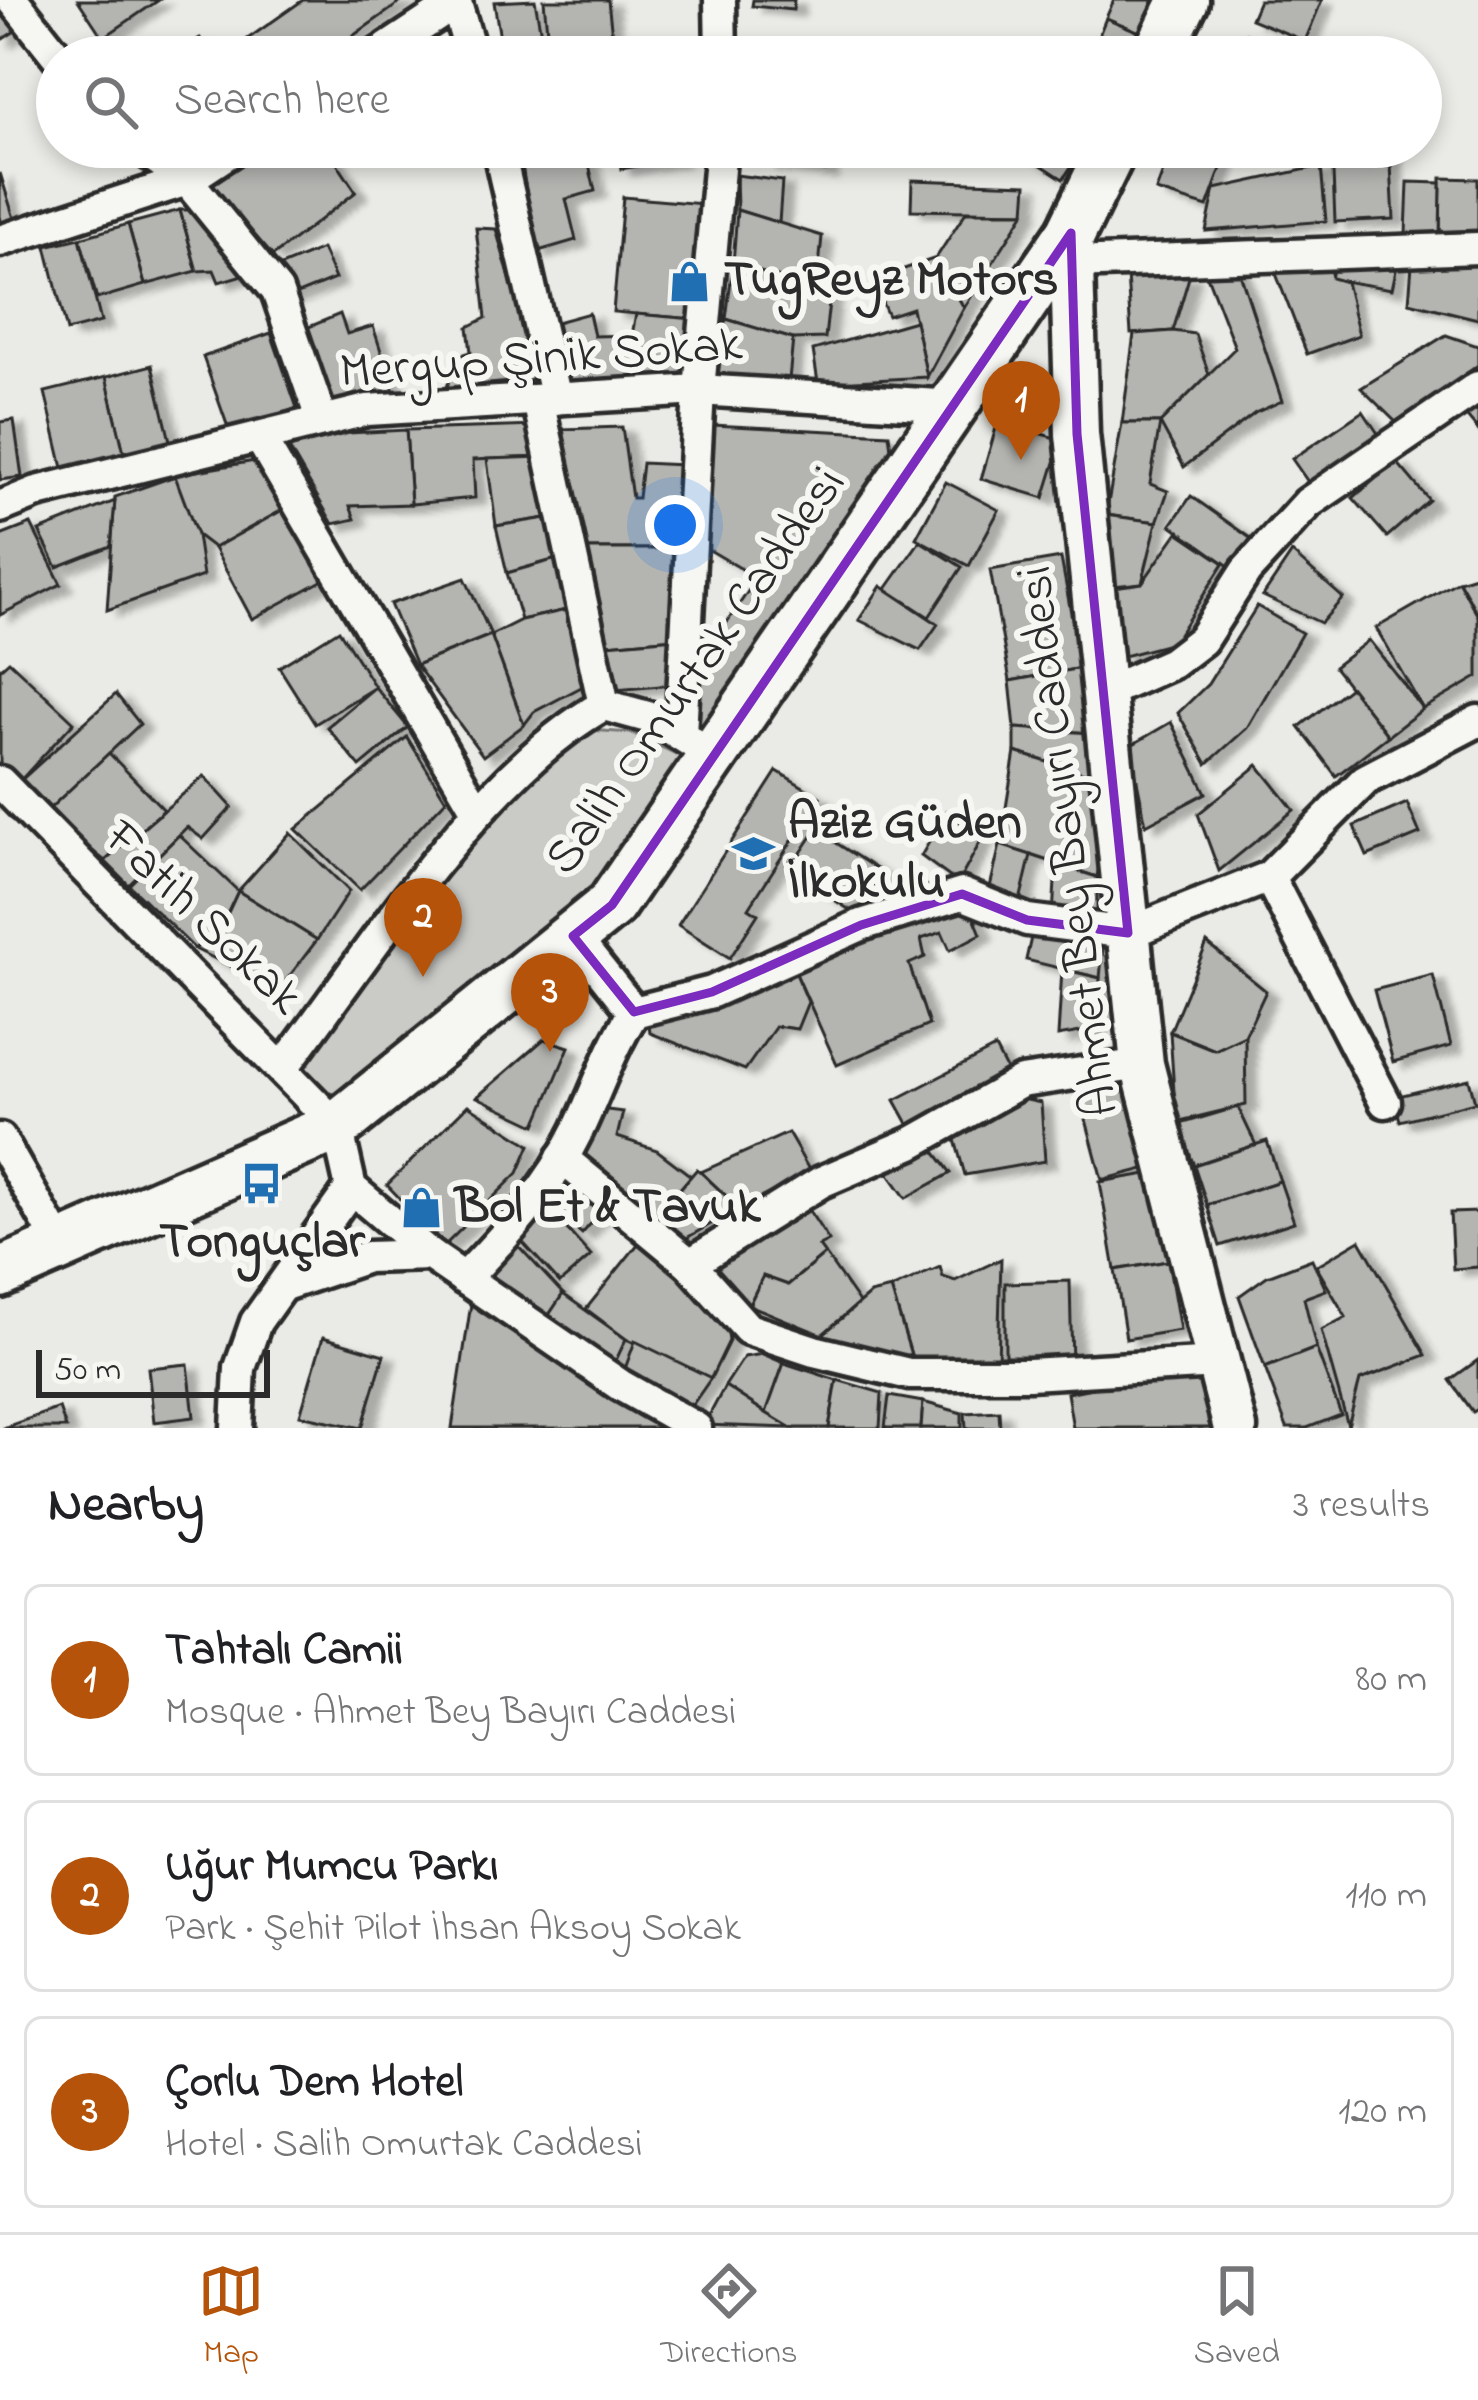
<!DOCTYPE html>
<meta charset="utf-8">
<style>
body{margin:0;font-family:"Indie Flower",sans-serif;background:#f6f6f6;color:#202124}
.scale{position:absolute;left:36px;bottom:30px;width:234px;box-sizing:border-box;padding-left:12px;border:6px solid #2b2b2b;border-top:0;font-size:33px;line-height:42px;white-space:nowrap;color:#2b2b2b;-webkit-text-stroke:9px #f6f6f2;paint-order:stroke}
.you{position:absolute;left:675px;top:525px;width:42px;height:42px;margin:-30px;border:9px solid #fff;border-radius:50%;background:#1a73e8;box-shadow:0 0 0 18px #1a73e833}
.badge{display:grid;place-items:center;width:78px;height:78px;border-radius:50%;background:#b45309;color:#fff;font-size:39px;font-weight:700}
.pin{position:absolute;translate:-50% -99px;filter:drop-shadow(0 3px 6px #0008)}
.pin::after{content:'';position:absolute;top:63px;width:42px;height:36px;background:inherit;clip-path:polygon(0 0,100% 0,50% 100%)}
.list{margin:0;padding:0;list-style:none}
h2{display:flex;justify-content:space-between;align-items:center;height:156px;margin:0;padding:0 48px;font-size:51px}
h2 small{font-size:39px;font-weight:400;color:#757577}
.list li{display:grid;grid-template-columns:78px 1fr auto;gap:36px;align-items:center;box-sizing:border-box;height:192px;margin:0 24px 24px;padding:0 24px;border:3px solid #e0e0e0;border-radius:18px}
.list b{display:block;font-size:45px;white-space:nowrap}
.list p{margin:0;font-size:39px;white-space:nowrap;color:#757577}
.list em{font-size:39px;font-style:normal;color:#757577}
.icon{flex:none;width:66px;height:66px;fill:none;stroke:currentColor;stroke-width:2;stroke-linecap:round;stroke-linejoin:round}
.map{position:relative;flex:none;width:1478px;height:1428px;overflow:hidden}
.search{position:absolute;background:#fff;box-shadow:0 6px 18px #0003;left:36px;right:36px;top:36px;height:132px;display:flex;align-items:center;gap:30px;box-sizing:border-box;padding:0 42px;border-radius:66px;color:#757577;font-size:45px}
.sheet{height:804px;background:#fff}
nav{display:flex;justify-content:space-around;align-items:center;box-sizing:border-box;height:168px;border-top:3px solid #e0e0e0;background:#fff;font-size:33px;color:#757577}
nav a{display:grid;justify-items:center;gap:6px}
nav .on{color:#b45309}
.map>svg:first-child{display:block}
</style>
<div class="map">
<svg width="1478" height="1428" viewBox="0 0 1478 1428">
<defs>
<filter id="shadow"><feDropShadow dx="11" dy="6" stdDeviation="3" flood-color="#0004"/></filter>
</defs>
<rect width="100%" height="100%" fill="#eaeae6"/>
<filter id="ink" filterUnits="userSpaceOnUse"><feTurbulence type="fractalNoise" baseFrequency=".00833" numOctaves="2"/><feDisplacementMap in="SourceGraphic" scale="24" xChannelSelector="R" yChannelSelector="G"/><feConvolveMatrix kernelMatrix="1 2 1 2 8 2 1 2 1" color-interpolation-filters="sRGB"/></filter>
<g filter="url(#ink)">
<polygon fill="#cacac7" stroke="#7a7a79" stroke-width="3" points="561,728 631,733 691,761 601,888 330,1099 284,1066 486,827"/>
<g fill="#b4b4b1" stroke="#2b2b2b" stroke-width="3" filter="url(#shadow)">
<polygon points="78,0 159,0 103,38"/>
<polygon points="303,0 404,0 323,57 222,57"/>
<polygon points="535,0 545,57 503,57 494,2"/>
<polygon points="544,0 608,0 612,36 548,42"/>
<polygon points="753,0 794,0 793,10 752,6"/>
<polygon points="1114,0 1164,0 1149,36 1106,18"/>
<polygon points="1259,0 1322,0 1305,41 1251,19"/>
<polygon points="0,7 15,31 0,41"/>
<polygon points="1106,18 1149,36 1140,57 1090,57"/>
<polygon points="1246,33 1279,57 1228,57"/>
<polygon points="200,38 212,57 167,57"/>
<polygon points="255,147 326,147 356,192 273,256 207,182"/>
<polygon points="535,147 585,147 595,191 566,199 576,240 535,252 520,151"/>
<polygon points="617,147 676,147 678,159 621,169"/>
<polygon points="768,147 829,147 826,171 766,164"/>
<polygon points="1032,147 1084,147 1063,179 1026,155"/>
<polygon points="1172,147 1229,147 1207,207 1156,191"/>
<polygon points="1332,147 1390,147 1394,219 1335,222"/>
<polygon points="1321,166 1326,221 1206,231 1215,189"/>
<polygon points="0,173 17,228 0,233"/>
<polygon points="736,175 782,181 779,223 737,210"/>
<polygon points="1441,178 1478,179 1478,237 1440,236"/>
<polygon points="912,180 1027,184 1025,212 911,210"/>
<polygon points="1408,182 1441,183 1440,236 1406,234"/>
<polygon points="623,197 704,204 694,319 613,312"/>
<polygon points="180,210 197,271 145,285 128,224"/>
<polygon points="180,210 194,210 246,274 219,282 214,270 197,271"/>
<polygon points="737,210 822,236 817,289 733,264"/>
<polygon points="966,212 1025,212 964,308 936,258"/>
<polygon points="128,224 145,285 97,299 80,238"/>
<polygon points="476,228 496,229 536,371 530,380 447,388 455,357 471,352 468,327 486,318"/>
<polygon points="80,238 101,322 67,331 46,246"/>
<polygon points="322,249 335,279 288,298 276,268"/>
<polygon points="1399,256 1392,289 1331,279 1335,258"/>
<polygon points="936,258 964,308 927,377 912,308 888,316 872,280"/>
<polygon points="1328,258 1332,278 1346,282 1359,335 1307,354 1273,266"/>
<polygon points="733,264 830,293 825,338 793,339 726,319"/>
<polygon points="1237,264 1282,401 1255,413 1184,467 1160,423 1235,348 1206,273"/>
<polygon points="1412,265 1478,265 1478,319 1409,302"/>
<polygon points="1190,274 1173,331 1131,334 1127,276"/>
<polygon points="589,313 594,336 632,335 636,314 694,319 688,376 580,387 569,380 549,324"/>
<polygon points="340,314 347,334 373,326 397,401 326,400 299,331"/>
<polygon points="726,319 793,339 789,380 717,379"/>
<polygon points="915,321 927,377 818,383 813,350"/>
<polygon points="1173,331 1195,334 1209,374 1160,423 1122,423 1134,334"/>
<polygon points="271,333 297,408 230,433 203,357"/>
<polygon points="1446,335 1478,346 1478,365 1399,425 1361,388"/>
<polygon points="152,365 170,441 124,453 106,377"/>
<polygon points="106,377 124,453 63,468 45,392"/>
<polygon points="1478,399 1478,430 1463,412"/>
<polygon points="1363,411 1385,444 1315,492 1292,459"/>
<polygon points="14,420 22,477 0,480 0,422"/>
<polygon points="998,421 1062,440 1044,498 981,479"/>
<polygon points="1122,423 1160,423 1150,484 1168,491 1157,522 1106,515"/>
<polygon points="712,425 889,434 891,449 708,727 688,724 695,637 717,637 757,578 706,548"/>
<polygon points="538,426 542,457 473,460 475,498 411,504 406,430"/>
<polygon points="622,427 632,498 638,498 642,463 683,465 679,549 585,549 563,429"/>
<polygon points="406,430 411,504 350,506 355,519 333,524 289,448 329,434"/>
<polygon points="542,457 553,517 496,526 487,459"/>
<polygon points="255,461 288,507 214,548 197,535 174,475"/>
<polygon points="1396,461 1429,500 1387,537 1353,498"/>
<polygon points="175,476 197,535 203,576 107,610 115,497"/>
<polygon points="946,482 999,510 969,566 916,538"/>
<polygon points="1191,496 1253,540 1233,569 1171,525"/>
<polygon points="115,501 111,546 57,567 39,531"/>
<polygon points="288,507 327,578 252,619 214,548"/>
<polygon points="1106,515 1157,522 1142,583 1103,587"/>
<polygon points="553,517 564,557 507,573 496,526"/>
<polygon points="31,524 61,584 0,615 0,536"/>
<polygon points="1178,532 1224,563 1173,643 1120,657 1099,589 1142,583"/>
<polygon points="920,541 962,567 929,617 886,589"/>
<polygon points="585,549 679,549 676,638 607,644"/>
<polygon points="1292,553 1343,598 1321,623 1263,596"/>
<polygon points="564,557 571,609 521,620 507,573"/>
<polygon points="1061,558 1081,668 1010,681 990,570"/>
<polygon points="1478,575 1478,615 1459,581"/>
<polygon points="465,578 491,635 416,665 390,604"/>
<polygon points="1458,581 1478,616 1478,677 1423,709 1376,628"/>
<polygon points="881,586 938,624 920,650 859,620"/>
<polygon points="1257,606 1302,633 1247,728 1207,764 1178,713 1208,684"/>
<polygon points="571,609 587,684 534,712 524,725 491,635 521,620"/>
<polygon points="339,630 375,687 315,724 279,667"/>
<polygon points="491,635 524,725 483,756 416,665"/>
<polygon points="676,638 672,685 615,690 607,644"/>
<polygon points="1369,640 1423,709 1388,736 1334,667"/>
<polygon points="9,661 74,722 17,784 0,764 0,669"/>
<polygon points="1081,668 1091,733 1015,728 1010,681"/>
<polygon points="375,687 408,727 360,767 327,727"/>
<polygon points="1350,687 1388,736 1336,776 1299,727"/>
<polygon points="116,694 140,724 45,813 17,784"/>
<polygon points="1171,722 1206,793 1146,825 1130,746"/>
<polygon points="1015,728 1091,733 1096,777 1015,752"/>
<polygon points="407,737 446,800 360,890 296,829"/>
<polygon points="1015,752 1096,777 1103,839 1097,877 1000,845"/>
<polygon points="109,753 164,810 105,861 45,813"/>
<polygon points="1258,765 1294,810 1219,871 1198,814"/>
<polygon points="777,771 820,797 749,908 758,914 730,958 678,925"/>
<polygon points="204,776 232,807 203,839 187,827 129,885 105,861"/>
<polygon points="1407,803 1420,834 1367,856 1354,826"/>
<polygon points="947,811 982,839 958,883 921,856"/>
<polygon points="816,830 883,873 856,914 789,871"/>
<polygon points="290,833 349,891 317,940 238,891"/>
<polygon points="179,835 238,891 226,917 195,949 129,885"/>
<polygon points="1000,845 1031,855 1018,909 987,900"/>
<polygon points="1056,864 1097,877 1097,917 1053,916"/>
<polygon points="238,891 317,940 279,990 195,949 226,917"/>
<polygon points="967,900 981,934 950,950 942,932 921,939 925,957 909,964 929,1025 837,1065 794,969"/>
<polygon points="1032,933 1103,948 1100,978 1026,960"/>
<polygon points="1207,943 1266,991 1245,1036 1215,1050 1170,1032"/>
<polygon points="794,969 808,1002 797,1029 776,1026 745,1070 650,1033 648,1016"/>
<polygon points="1062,969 1100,978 1097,1029 1058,1036"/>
<polygon points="1433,975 1451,1046 1393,1062 1374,990"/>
<polygon points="1170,1032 1215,1050 1245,1036 1246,1105 1176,1122"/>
<polygon points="544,1039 569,1047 536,1125 477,1097"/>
<polygon points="995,1048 1010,1077 911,1129 895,1100"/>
<polygon points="1469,1079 1475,1102 1400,1121 1394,1097"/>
<polygon points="1131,1083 1152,1167 1102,1180 1080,1097"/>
<polygon points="1008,1096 1041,1103 1045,1161 965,1175 953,1133"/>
<polygon points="468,1105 530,1145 518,1173 445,1245 387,1185"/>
<polygon points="1238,1107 1256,1145 1194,1165 1177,1125"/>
<polygon points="592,1108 623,1112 617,1137 657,1150 691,1176 655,1218 571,1155"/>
<polygon points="788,1133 811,1173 739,1208 701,1172"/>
<polygon points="1267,1141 1280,1181 1207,1205 1194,1165"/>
<polygon points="930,1145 951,1173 906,1198 886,1170"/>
<polygon points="697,1169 739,1208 683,1240 655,1218"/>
<polygon points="1153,1173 1168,1261 1115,1270 1100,1182"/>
<polygon points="573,1181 604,1208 582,1234 550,1207"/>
<polygon points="1280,1181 1294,1222 1220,1246 1207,1205"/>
<polygon points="806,1206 829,1241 819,1246 825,1254 788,1285 763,1276 749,1305 707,1278 721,1255"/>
<polygon points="547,1207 591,1256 560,1283 516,1235"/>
<polygon points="1478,1212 1478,1267 1453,1269 1450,1213"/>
<polygon points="512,1239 563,1294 541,1327 474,1281"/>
<polygon points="642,1239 727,1325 729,1341 711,1378 626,1339 586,1309"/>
<polygon points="1360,1240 1426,1355 1360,1380 1348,1426 1321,1330 1346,1317 1316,1266"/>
<polygon points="825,1254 859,1303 822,1335 749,1305 763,1276 788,1285"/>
<polygon points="1001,1259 998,1363 912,1358 891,1289 940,1267 943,1277 955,1281"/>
<polygon points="1312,1259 1326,1290 1304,1298 1316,1348 1265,1368 1239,1296 1267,1276"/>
<polygon points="1168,1261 1180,1330 1126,1339 1115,1270"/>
<polygon points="1070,1281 1072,1365 1005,1359 1005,1283"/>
<polygon points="891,1289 912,1358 822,1335 870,1294"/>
<polygon points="563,1294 626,1339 610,1373 541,1327"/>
<polygon points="472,1297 674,1428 452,1428"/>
<polygon points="323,1337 384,1355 362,1428 300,1415"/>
<polygon points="635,1341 711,1378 686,1414 622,1377"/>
<polygon points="1316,1348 1341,1415 1307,1428 1287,1428 1265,1368"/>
<polygon points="763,1354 784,1363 766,1413 725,1386 744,1357"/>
<polygon points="1478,1360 1478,1409 1473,1412 1450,1380"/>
<polygon points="784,1363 837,1380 829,1428 791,1428 766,1413"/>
<polygon points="188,1364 194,1417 154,1422 148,1368"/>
<polygon points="1182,1370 1200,1379 1210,1428 1073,1428 1067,1393"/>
<polygon points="837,1380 882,1393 880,1428 829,1428"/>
<polygon points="725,1386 766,1413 791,1428 704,1425"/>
<polygon points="889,1396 923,1402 921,1428 885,1428"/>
<polygon points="923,1402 962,1413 962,1428 921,1428"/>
<polygon points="59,1408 66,1428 3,1428"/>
<polygon points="999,1411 1000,1428 966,1428 965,1413"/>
</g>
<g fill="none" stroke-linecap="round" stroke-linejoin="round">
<defs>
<g id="minor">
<polyline points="13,0 58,57"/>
<polyline points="455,0 472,57"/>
<polyline points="720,0 721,57"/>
<polyline points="374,57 456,3"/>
<polyline points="140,147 187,180 277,291 322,421"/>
<polyline points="498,147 556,399"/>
<polyline points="0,241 187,180 237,147"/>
<polyline points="1072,263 1478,248"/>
<polyline points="538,400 604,705"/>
<polyline points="260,438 478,812"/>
<polyline points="0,507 37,492 367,410 699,390 954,406"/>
<polyline points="1104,693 1172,663 1202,640 1246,571 1308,503 1478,387"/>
<polyline points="681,735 699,390 721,147"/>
<polyline points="0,782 337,1126 351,1188 430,1255 620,1385 696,1428"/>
<polyline points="1269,877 1385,1102"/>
<polyline points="573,936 634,1012"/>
<path d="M284 1066C370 953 482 773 604 705L655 719 714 756"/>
<polyline points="0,1139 61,1246"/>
<polyline points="562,1158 690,1264 748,1329 814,1351 909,1374 1029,1374 1218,1363"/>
<polyline points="690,1264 821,1182 912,1143 1021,1082 1142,1064"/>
<path d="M464 1279C508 1233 550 1188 578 1130 597 1090 610 1050 634 1012L712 992 861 925 962 894 1027 920 1128 933 1269 877 1365 780 1478 721"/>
<polyline points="284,1285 367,1257 430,1255"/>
<polyline points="237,1428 240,1368 256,1322 351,1188"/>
</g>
<polyline id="secondary" points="1071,233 1077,434 1142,1064 1235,1428"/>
<g id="primary">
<polyline points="1156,57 1184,0"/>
<polyline points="0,1273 337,1126 611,905 1071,233 1113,147"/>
</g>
</defs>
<use href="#minor" stroke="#2b2b2b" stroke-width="39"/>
<use href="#secondary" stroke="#2b2b2b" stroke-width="51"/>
<use href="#primary" stroke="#2b2b2b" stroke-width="57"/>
<use href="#minor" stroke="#f6f6f2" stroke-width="30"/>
<use href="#secondary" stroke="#f6f6f2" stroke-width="42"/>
<use href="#primary" stroke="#f6f6f2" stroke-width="48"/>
</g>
</g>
<path fill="none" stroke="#7b2cbf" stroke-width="9" stroke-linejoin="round" d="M1071 233 1077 434 1128 933 1027 920 962 894 861 925 712 992 634 1012 573 936 612 905Z"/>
<defs>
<symbol id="shop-bare" viewBox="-9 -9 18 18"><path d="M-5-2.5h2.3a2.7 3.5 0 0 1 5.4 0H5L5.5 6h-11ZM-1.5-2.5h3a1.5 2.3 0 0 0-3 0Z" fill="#1f6fb2" stroke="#f6f6f2" stroke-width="2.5" paint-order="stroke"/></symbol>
<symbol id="school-bare" viewBox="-9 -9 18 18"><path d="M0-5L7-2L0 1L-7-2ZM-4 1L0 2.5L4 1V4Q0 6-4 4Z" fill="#1f6fb2" stroke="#f6f6f2" stroke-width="2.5" paint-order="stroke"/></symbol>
<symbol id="bus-bare" viewBox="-9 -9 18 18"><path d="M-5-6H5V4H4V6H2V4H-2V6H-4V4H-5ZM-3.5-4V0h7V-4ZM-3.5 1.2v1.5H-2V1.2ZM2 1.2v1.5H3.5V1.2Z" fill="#1f6fb2" stroke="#f6f6f2" stroke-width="2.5" paint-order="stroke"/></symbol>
</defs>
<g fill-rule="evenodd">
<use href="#shop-bare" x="660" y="252" width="59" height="59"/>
<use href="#school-bare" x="724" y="824" width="59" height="59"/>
<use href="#bus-bare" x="232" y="1154" width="59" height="59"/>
<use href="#shop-bare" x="392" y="1178" width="59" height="59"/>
</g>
<g text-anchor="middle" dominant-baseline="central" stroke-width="12" stroke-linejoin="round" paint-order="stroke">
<g font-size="51" font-weight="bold" fill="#2b2b2b" stroke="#f6f6f2" text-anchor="start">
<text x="724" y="281">TugReyz Motors</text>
<text x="788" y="824">Aziz Güden<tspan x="788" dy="59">İlkokulu</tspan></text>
<text x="455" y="1208">Bol Et &amp; Tavuk</text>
<text x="262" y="1243" text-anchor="middle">Tonguçlar</text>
</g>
<g font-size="51" fill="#2b2b2b" stroke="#f6f6f2">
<text transform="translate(541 360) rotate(-4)">Mergup Şinik Sokak</text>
<text transform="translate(697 672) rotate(-55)">Salih Omurtak Caddesi</text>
<text transform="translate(1070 841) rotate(-97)">Ahmet Bey Bayırı Caddesi</text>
<text transform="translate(202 919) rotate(44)">Fatih Sokak</text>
</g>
</g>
</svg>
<div class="scale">50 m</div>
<div class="you"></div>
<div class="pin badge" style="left:1021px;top:460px">1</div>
<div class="pin badge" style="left:423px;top:977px">2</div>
<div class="pin badge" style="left:550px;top:1052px">3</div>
<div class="search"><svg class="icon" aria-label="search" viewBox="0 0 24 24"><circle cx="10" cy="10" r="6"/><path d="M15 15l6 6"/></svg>Search here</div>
</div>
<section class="sheet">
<h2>Nearby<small>3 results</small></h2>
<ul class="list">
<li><span class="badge">1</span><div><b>Tahtalı Camii</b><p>Mosque · Ahmet Bey Bayırı Caddesi</p></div><em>80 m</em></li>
<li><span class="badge">2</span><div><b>Uğur Mumcu Parkı</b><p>Park · Şehit Pilot İhsan Aksoy Sokak</p></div><em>110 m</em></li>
<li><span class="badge">3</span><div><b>Çorlu Dem Hotel</b><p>Hotel · Salih Omurtak Caddesi</p></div><em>120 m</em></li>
</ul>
</section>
<nav>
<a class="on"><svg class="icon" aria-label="map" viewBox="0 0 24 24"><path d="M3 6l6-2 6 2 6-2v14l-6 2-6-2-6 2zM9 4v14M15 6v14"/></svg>Map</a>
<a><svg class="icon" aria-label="directions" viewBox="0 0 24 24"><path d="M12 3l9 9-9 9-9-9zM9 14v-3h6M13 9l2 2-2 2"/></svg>Directions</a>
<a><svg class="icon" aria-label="saved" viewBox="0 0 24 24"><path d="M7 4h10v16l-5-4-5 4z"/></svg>Saved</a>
</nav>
